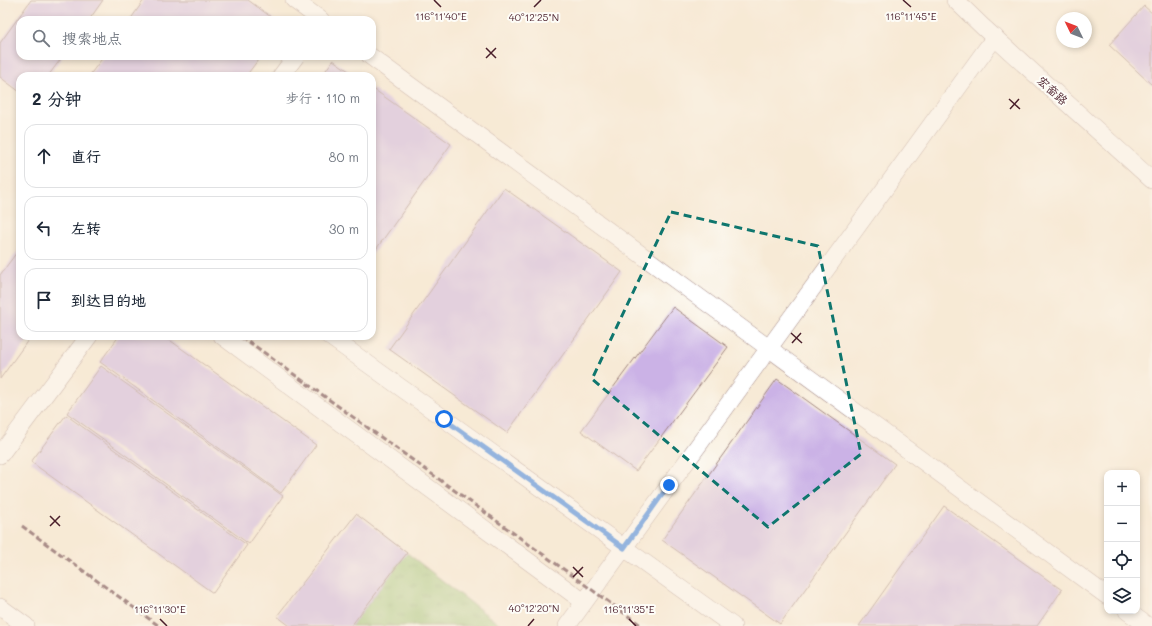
<!DOCTYPE html>
<html lang="zh">
<meta charset="utf-8">
<style>
body{margin:0;font-family:Mali,"LXGW WenKai TC",sans-serif;background:#f6f6f7;color:#1f2937}
.controls{position:absolute;right:12px;bottom:12px;display:grid;overflow:hidden;border-radius:8px;box-shadow:0 2px 6px #0003}
.controls button{width:36px;height:36px;display:grid;place-items:center;padding:0;border:0;border-bottom:1px solid #e0e1e3;background:#fff;color:#1f2937;font:20px sans-serif}
.compass{position:absolute;left:1056px;top:12px;width:36px;height:36px;border-radius:50%;background:#fff;box-shadow:0 2px 6px #0003;rotate:313deg}
.stop{position:absolute;width:12px;height:12px;margin:-9px;border:3px solid #1a73e8;border-radius:50%;background:#fff}
.stop.end{background:#1a73e8;border-color:#fff;box-shadow:0 1px 4px #0008}
.list{margin:0;padding:0;list-style:none}
h2{display:flex;justify-content:space-between;align-items:center;height:52px;margin:0;padding:0 16px;font-size:17px}
h2 small{font-size:13px;font-weight:400;color:#747a83}
.list li{display:grid;grid-template-columns:26px 1fr auto;gap:12px;align-items:center;box-sizing:border-box;height:64px;margin:0 8px 8px;padding:0 8px;border:1px solid #e0e1e3;border-radius:12px}
.list b{display:block;font-size:15px;white-space:nowrap}
.list em{font-size:13px;font-style:normal;color:#747a83}
.icon{flex:none;width:22px;height:22px;fill:none;stroke:currentColor;stroke-width:2;stroke-linecap:round;stroke-linejoin:round}
.map{position:relative;flex:none;width:1152px;height:626px;overflow:hidden}
.search{position:absolute;background:#fff;box-shadow:0 2px 6px #0003;left:16px;top:16px;width:360px;height:44px;display:flex;align-items:center;gap:10px;box-sizing:border-box;padding:0 14px;border-radius:12px;color:#747a83;font-size:15px}
.panel{position:absolute;background:#fff;box-shadow:0 2px 6px #0003;left:16px;top:72px;width:360px;height:268px;border-radius:12px}
.map>svg:first-child{display:block}
</style>
<div class="map">
<svg width="1152" height="626" viewBox="0 0 1152 626">
<defs>
<pattern id="grass-tufts" width="24" height="20" patternUnits="userSpaceOnUse"><rect width="24" height="20" fill="#95c371"/><path d="M3 7l-1-3M5 7V3M7 7l1-3M15 17l-1-3M17 17v-4M19 17l1-3" fill="none" stroke="#7c9e5d"/></pattern>
</defs>
<rect width="100%" height="100%" fill="#fdfcf7"/>
<filter id="ink" filterUnits="userSpaceOnUse"><feTurbulence type="fractalNoise" baseFrequency=".025" numOctaves="2"/><feDisplacementMap in="SourceGraphic" scale="8" xChannelSelector="R" yChannelSelector="G"/><feConvolveMatrix kernelMatrix="1 2 1 2 8 2 1 2 1" color-interpolation-filters="sRGB"/></filter>
<filter id="wash" filterUnits="userSpaceOnUse"><feTurbulence type="fractalNoise" baseFrequency=".012" numOctaves="4" result="noise"/><feDisplacementMap in="SourceGraphic" scale="16" xChannelSelector="R" yChannelSelector="G"/><feGaussianBlur stdDeviation="0.9" result="paint"/><feColorMatrix in="noise" values="0 0 0 0 0 0 0 0 0 0 0 0 0 0 0 0 0 1.4 0 .05"/><feComposite in="paint" operator="in"/></filter>
<g filter="url(#wash)">
<rect width="100%" height="100%" fill="#f7ead6"/>
<polygon fill="url(#grass-tufts)" stroke="#70714e" points="407,553 501,626 351,626"/>
<g id="blocks">
<g fill="#cbb2e6">
<polygon points="31,0 103,0 89,20 20,20 20,56 63,56 48,76 20,76 20,92 0,77 0,43"/>
<polygon points="144,0 248,0 275,20 130,20"/>
<polygon points="1144,6 1152,13 1152,85 1109,45"/>
<polygon points="104,56 261,56 246,76 89,76"/>
<polygon points="333,60 356,76 322,76"/>
<polygon points="372,88 451,144 372,255"/>
<polygon points="504,188 622,272 507,433 389,349"/>
<polygon points="20,248 20,336 31,336 0,379 0,275"/>
<polygon points="673,307 728,347 636,471 581,431"/>
<polygon points="119,336 164,336 316,445 281,493 100,362"/>
<polygon points="101,366 283,496 249,544 67,413"/>
<polygon points="777,379 895,464 780,624 662,540"/>
<polygon points="66,415 247,545 213,593 31,462"/>
<polygon points="944,506 1062,590 1037,626 859,626"/>
<polygon points="356,514 407,553 351,626 290,626 277,616"/>
</g>
</g>
</g>
<g filter="url(#ink)">
<use href="#blocks" fill-opacity="0" stroke="#a08480" stroke-width="1"/>
<g fill="none" stroke-linecap="round" stroke-linejoin="round">
<defs>
<g id="minor">
<polyline points="294,0 321,20"/>
<polyline points="955,0 983,27 1152,180"/>
<polyline points="370,56 1107,596"/>
<polyline points="281,76 296,56"/>
<polyline points="222,336 584,602"/>
<polyline points="329,336 733,626"/>
<polyline points="0,455 89,336"/>
<polyline points="0,607 26,626"/>
<polyline points="1127,611 1148,626"/>
<polyline points="567,626 995,37"/>
</g>
</defs>
<use href="#minor" stroke="#a08480" stroke-width="18"/>
<use href="#minor" stroke="#fff" stroke-width="17"/>
<g stroke="#4a1f2b" stroke-width="3" stroke-dasharray="6 3" stroke-linecap="butt">
<polyline points="241,336 642,626"/>
<polyline points="22,526 159,626"/>
</g>
</g>
</g>
<g fill="none" stroke-linecap="round" stroke-linejoin="round" filter="url(#ink)">
<polyline stroke="#1a73e8" stroke-width="5" points="444,419 624,548 669,485"/>
</g>
<path d="M0 0H1152V626H0ZM671 212 818 246 861 454 768 527 592 379Z" fill="#f7ead6" fill-opacity=".55" fill-rule="evenodd"/>
<path fill="none" stroke="#0f766e" stroke-width="3" stroke-dasharray="8 5" stroke-linejoin="round" d="M671 212 818 246 861 454 768 527 592 379Z"/>
<path fill="none" stroke="#4a1f2b" stroke-width="1.5" d="M434 0 441 7M903 0 911 7M534 7 541 0M486 48 496 58M486 58 496 48M1009 99 1020 109M1010 109 1019 99M791 333 802 343M792 343 801 333M50 516 60 526M50 526 60 516M573 567 583 577M573 577 583 567M160 619 167 626M629 619 636 626M528 626 534 619"/>
<g text-anchor="middle" dominant-baseline="central" stroke-width="4" stroke-linejoin="round" paint-order="stroke">
<g font-size="12" fill="#4a1f2b" stroke="#fdfcf7">
<text transform="translate(1053 90) rotate(42)">宏奤路</text>
</g>
</g>
<g font-size="10" text-anchor="middle" fill="#4a1f2b" stroke="#fdfcf7" stroke-width="4" stroke-linejoin="round" paint-order="stroke">
<text x="441" y="20">116°11'40"E</text>
<text x="911" y="20">116°11'45"E</text>
<text x="534" y="21">40°12'25"N</text>
<text x="534" y="612">40°12'20"N</text>
<text x="160" y="613">116°11'30"E</text>
<text x="629" y="613">116°11'35"E</text>
</g>
</svg>
<div class="controls">
<button>+</button>
<button>−</button>
<button><svg class="icon" aria-label="locate" viewBox="0 0 24 24"><circle cx="12" cy="12" r="6"/><path d="M12 2v4M12 18v4M2 12h4M18 12h4"/></svg></button>
<button><svg class="icon" aria-label="layers" viewBox="0 0 24 24"><path d="M12 4l9 5-9 5-9-5zM3 14l9 5 9-5"/></svg></button>
</div>
<svg class="compass" viewBox="-18 -18 36 36"><path d="M0-13l5 13h-10z" fill="#e53935"/><path d="M0 13l5-13h-10z" fill="#747a83"/></svg>
<div class="stop" style="left:444px;top:419px"></div>
<div class="stop end" style="left:669px;top:485px"></div>
<div class="search"><svg class="icon" aria-label="search" viewBox="0 0 24 24"><circle cx="10" cy="10" r="6"/><path d="M15 15l6 6"/></svg>搜索地点</div>
<section class="panel">
<h2>2 分钟<small>步行 · 110 m</small></h2>
<ul class="list">
<li><svg class="icon" aria-label="ahead" viewBox="0 0 24 24"><path d="M12 20V5M6 11l6-6 6 6"/></svg><div><b>直行</b></div><em>80 m</em></li>
<li><svg class="icon" aria-label="left" viewBox="0 0 24 24"><path d="M17 20v-9H6M10 6l-5 5 5 5"/></svg><div><b>左转</b></div><em>30 m</em></li>
<li><svg class="icon" aria-label="arrive" viewBox="0 0 24 24"><path d="M6 21V4h12l-3 4 3 4H6"/></svg><div><b>到达目的地</b></div></li>
</ul>
</section>
</div>
